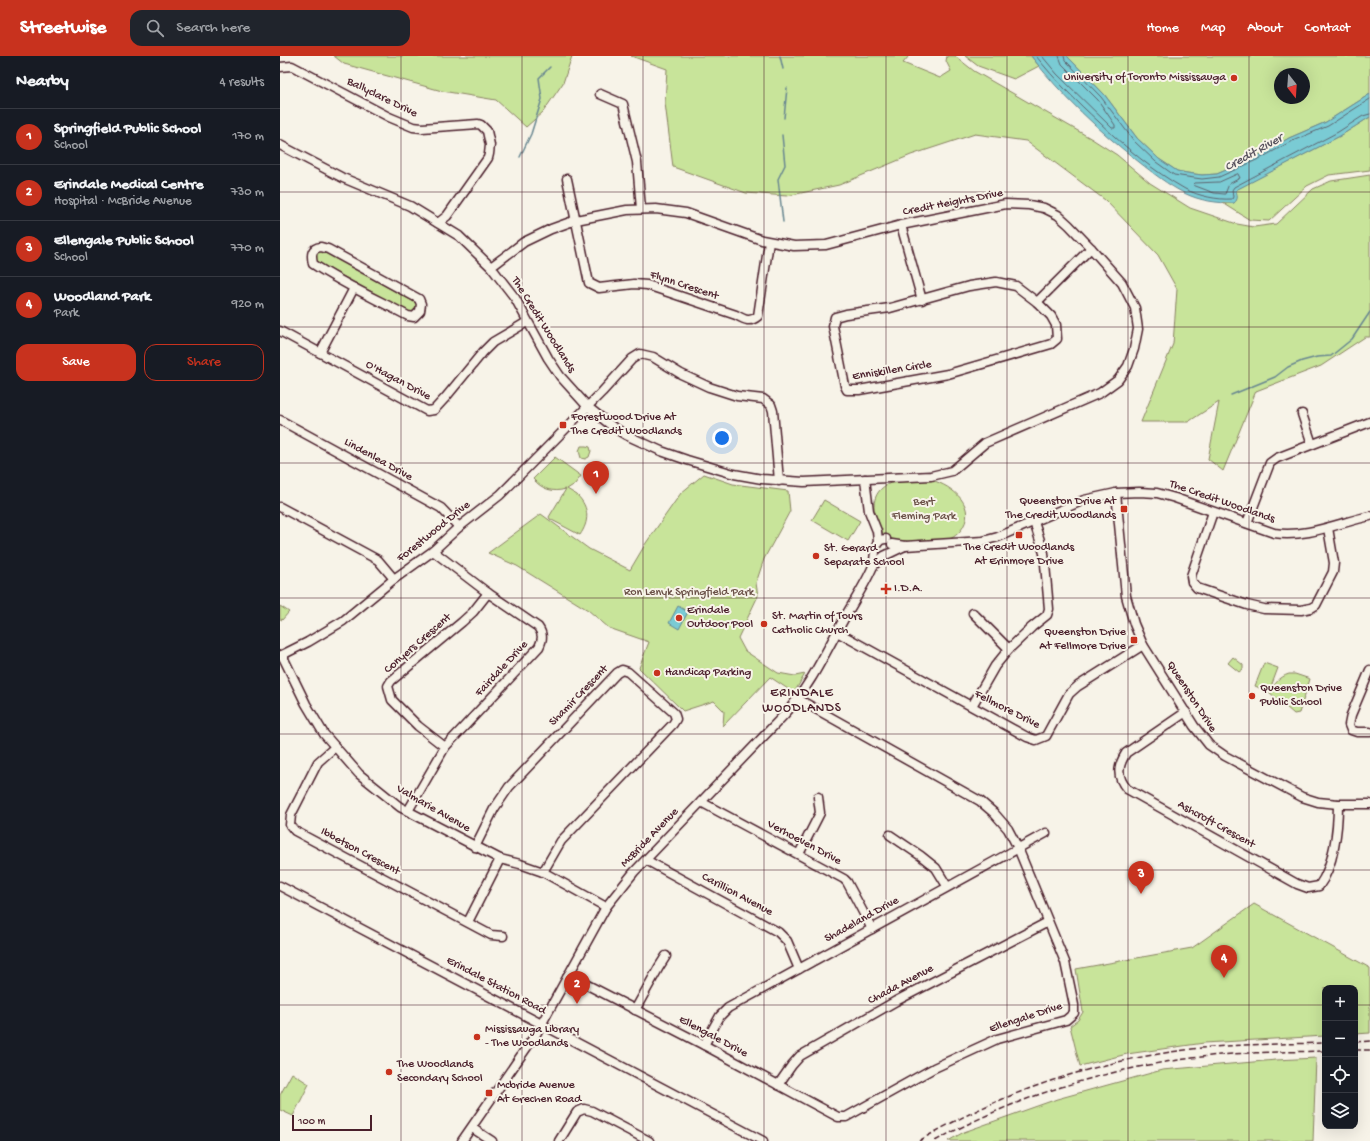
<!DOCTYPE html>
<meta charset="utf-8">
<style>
body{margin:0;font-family:"Gochi Hand",sans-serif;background:#20242c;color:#f1f3f6}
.controls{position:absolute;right:12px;bottom:12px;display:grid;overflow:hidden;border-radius:8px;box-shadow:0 4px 16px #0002}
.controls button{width:36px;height:36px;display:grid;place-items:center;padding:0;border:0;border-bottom:1px solid #363941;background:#171b24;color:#f1f3f6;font:20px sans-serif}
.compass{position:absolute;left:994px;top:12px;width:36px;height:36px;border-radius:50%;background:#171b24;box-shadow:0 4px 16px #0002;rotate:163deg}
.scale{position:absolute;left:12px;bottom:10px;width:80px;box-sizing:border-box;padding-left:4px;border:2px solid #4a1f2b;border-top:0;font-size:11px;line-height:14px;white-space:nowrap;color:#4a1f2b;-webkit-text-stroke:3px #f7f3e8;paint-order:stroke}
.you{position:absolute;left:442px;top:382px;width:14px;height:14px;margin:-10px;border:3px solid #fff;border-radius:50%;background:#1a73e8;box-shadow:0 0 0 6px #1a73e833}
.badge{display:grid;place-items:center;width:26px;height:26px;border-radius:50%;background:#c8321e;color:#fff;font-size:13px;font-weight:700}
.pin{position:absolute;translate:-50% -33px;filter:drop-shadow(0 1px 2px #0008)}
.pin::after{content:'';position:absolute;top:21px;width:14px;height:12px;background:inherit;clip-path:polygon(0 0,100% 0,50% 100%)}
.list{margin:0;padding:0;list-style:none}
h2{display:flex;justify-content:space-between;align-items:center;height:52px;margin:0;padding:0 16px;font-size:17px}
h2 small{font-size:13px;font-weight:400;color:#9ea1a6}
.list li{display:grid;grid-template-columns:26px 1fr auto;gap:12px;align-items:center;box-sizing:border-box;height:56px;padding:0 16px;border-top:1px solid #363941}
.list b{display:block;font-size:15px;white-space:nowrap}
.list p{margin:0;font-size:13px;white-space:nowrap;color:#9ea1a6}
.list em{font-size:13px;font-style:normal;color:#9ea1a6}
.actions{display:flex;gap:8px;padding:12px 16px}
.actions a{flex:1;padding:9px 0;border:1px solid #c8321e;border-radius:12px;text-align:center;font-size:14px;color:#c8321e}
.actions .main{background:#c8321e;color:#fff}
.icon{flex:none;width:22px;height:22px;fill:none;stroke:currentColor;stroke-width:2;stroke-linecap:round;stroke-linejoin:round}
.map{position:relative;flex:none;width:1090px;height:1085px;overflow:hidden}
header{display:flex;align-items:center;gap:24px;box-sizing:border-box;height:56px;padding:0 20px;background:#c8321e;color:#fff}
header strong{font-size:19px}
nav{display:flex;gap:22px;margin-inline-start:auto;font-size:14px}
.search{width:280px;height:36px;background:#20242c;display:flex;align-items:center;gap:10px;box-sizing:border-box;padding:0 14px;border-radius:12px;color:#9ea1a6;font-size:15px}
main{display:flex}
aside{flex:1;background:#171b24}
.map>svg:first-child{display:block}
</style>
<header>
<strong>Streetwise</strong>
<div class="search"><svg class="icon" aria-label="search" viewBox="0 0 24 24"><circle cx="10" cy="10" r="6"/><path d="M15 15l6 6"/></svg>Search here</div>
<nav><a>Home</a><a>Map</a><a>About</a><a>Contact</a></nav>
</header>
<main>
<aside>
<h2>Nearby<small>4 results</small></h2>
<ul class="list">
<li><span class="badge">1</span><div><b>Springfield Public School</b><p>School</p></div><em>170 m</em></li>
<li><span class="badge">2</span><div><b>Erindale Medical Centre</b><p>Hospital · McBride Avenue</p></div><em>730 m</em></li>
<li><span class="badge">3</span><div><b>Ellengale Public School</b><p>School</p></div><em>770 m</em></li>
<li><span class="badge">4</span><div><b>Woodland Park</b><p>Park</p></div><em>920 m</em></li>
</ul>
<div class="actions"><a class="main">Save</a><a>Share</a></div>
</aside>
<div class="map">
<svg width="1090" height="1085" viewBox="0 0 1090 1085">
<rect width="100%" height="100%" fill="#f7f3e8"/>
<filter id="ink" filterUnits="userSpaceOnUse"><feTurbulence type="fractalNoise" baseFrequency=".025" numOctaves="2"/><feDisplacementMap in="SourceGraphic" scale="8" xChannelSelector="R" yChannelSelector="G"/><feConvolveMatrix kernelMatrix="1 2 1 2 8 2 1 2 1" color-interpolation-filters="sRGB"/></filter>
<g filter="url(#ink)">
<g fill="#c8e49a" stroke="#898262" fill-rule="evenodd">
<polygon points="54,0 294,0 292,0 283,27 263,56 246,71 216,44 162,35 64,8"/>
<polygon points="351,0 629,0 623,7 660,22 671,15 666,5 667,0 675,0 694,15 812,83 837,99 870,127 910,152 957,168 974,171 996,168 1033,133 1051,125 1090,119 1090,281 1085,281 1041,310 976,335 943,415 928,403 939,346 908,366 861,366 893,288 897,233 878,199 825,144 746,85 695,78 631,99 559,129 507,140 466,137 393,111 385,47 387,13"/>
<polygon points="685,0 751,0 759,10 734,23 698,10"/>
<path d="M787 0H1090V38L1046 66 1009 82 980 99 937 118 922 119 907 117 897 115 879 103 857 82 824 38ZM1000 18H1024V42H1000Z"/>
<polygon points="1090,61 1090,114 1049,119 1027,130 989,165 970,164 943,147 954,147 955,134 1060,80"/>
<polygon points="37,195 41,195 136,247 138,250 136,255 131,257 35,205"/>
<polygon points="301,390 306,390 310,391 311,395 309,401 305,403 301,402 299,395"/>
<path d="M275 401 301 420 295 428 287 433C290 435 294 437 297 439 310 452 309 466 300 479L270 463 269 461 286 433C272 437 262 433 253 423Z"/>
<polygon points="424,418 453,428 508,435 510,455 484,503 476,527 478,540 458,582 465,595 498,617 515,620 525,618 514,637 490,621 443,670 444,655 434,645 403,655 359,612 369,586 329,572 308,554 237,510 208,497 261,458 309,493 350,514 366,487 401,437"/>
<path d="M647 423C668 427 697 447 683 471 680 476 675 481 669 483 660 486 648 484 639 485 628 485 616 487 606 480 601 476 599 471 597 465 590 448 595 431 614 426 624 423 637 424 647 423Z"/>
<polygon points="544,444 580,465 568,485 532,464"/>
<polygon points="0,550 9,556 2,564 0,563"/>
<polygon points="953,601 963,609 963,613 959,616 948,607"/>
<polygon points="984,607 998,612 989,636 975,630"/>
<path d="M1009 618H1015L1030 623 1019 657 1014 658 989 636C995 628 999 621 1009 618Z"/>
<polygon points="974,848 1090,912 1090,977 1075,978 1075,932 1045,932 1045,980 924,987 847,998 800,1010 790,970 798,964 803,956 796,913 912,892"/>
<polygon points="1036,1002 1033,1085 668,1085 684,1076 777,1043 882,1014 996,1004"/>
<polygon points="12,1017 29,1028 13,1060 0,1054 0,1039"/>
</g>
<g fill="#7acbd4" stroke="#678690">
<path d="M751 0H787L824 38 857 82 879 103 897 115 907 117 922 119 937 118 980 99 1009 82 1046 66 1090 38V61L1060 80 956 134C957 139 959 143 954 147 937 147 920 145 904 137 888 129 873 117 859 106 819 75 782 40 751 0Z"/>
<polygon points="398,550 408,556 399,573 389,567"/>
</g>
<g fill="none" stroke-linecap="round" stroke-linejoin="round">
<g stroke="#5d646f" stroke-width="1">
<path d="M756 0C775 24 796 45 819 66 845 91 873 115 905 133 919 140 937 144 952 143L953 141 952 134 954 131 1058 76 1083 60 1090 58"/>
<polyline points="762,0 777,18 832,72 835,72 835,69 818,44 782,8 779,0"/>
<polyline points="784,0 785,4 821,41 854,85 876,106 894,119 907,121 922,123 939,121 981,102 1010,86 1048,70 1090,43"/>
<polygon points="958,118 960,122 949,128 945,138 934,137 913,129 915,127 939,126"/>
</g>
<g stroke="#678690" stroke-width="1.5">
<polyline points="500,0 503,13"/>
<polyline points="504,62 507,32"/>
<polyline points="502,79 505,109 498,123 503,166"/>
<polyline points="240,101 251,78 262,43 259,22 270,11"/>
<polyline points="951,339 995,321 1008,311 1022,305 1037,301 1051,300 1072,283 1090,256"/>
</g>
<defs>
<g id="minor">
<polyline points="0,11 12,10 109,61 133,71 142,72 198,68 201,69 207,75 210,89 209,98 208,102 167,160 158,167"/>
<polyline points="320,38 343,48 357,106 361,153"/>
<polyline points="0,89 63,122 130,150 179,180 211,211 235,242 268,302 280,320 308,351 333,371 346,379 381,395 407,404 454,418 482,423 524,426 651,420 672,415 705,387 820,337 838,324 848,310 854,293 858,273 855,252 842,227 811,192 789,169 778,159 764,152 749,149 726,148 621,169 546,189 514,190 482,184 406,157 376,153 347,154 296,164 271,173 244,186 211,211"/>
<path d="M287 123 309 227 319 232 354 228 367 229 456 259C465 264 470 267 478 260L489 186"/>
<polyline points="621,169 642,244"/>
<path d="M41 191 48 193 139 243 141 248 140 255 134 261 128 260C96 243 63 228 33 208 31 199 31 192 41 191Z"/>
<polygon points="716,226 736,230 757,246 771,260 776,269 777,283 771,288 668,318 579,334 567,334 565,330 553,270 555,261 566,258 610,252 689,230"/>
<polyline points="757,246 811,192"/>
<polyline points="0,275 147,355 154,354 166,341 203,296 213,286 247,266"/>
<polyline points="40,297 74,232"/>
<polyline points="1022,358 1032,388"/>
<polyline points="0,364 161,452 179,471"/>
<polyline points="585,423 589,455 597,475 598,486"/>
<polyline points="836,437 846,540 854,568 863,589 914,670 929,689 945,700 1022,741 1038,746 1058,748 1090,748"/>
<polyline points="0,451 98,504 114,523"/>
<polyline points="933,456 911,520 912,526 917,532 967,549 984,553 1021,554 1031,552 1036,549 1053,516 1054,507 1048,472"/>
<polyline points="967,467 990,407 997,402 1090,366"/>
<path d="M612 488 625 490 703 485 718 481 804 444 836 437 859 436 877 437 895 442 994 477C1027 482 1058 467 1090 460"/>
<polyline points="593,510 604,500 625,490"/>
<polyline points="693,557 729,593"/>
<polyline points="557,576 747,681 756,684 766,680 789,638 798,630 863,589"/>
<polyline points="2,599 26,648 44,678 79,718 120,751 220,803 240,808 263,816 326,851"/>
<polyline points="0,600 28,586 63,565 114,523 153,495 179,471 220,439 322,336 352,303 360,298 373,301 401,318 429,331 457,340 483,343 491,349 493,355 499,425"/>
<polyline points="1090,614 1071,659 1069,669 1071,674 1077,676 1090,676"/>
<polyline points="692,650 715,610 729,593 752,571 767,559 769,553 764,497 754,466"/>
<path d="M906 656 846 697C838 710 836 720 847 733L1017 828 1028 832 1039 830C1054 810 1058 773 1058 748"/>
<polyline points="55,691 38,706 11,759 10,769 15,775 211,879 223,880"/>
<polyline points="165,691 138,670 112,644 108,630 111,625 182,566 193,556 208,537"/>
<polyline points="421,746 564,823 567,826 592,873"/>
<path d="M128 755 165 691 259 591C263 583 263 578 258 571L208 537 153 495"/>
<polyline points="610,779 641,800 656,812 667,830"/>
<polyline points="195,791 214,753 229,731 337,617 342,614 348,616 394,657 396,663 393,668 281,785 263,816"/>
<polyline points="519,798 540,757 538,741"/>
<polyline points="366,804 498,876 507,885 519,913"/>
<polyline points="0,830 483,1085"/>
<polyline points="188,866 220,803"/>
<polyline points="288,919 424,989 558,1061 566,1061 654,1012 717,983 786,964 794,957 794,949 785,906 738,792 728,773 714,757 700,745 518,643"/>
<polyline points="355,954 379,911 386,900"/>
<polyline points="424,989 440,960 448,952 766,777"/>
<polyline points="498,1029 512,1009 520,1000 616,945 768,866"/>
<polyline points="192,1072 212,1085"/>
<path d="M182 1085 256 978 326 851 354 816 504 659C530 631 546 595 565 561 574 545 586 527 593 510 596 501 592 483 606 483"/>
<polyline points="279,1085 297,1056 304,1053 312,1055 369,1085"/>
</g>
</defs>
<use href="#minor" stroke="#4a1f2b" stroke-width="11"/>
<use href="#minor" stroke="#f7f3e8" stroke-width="8"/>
<g stroke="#4a1f2b" stroke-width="1.5" stroke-dasharray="6 3" stroke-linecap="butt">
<polyline points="1075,986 1090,985"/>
<polyline points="1075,994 1090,994"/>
<path d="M639 1085C725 1034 822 1003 921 992 962 988 1004 988 1045 987"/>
<path d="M655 1085C737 1040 828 1012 921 1001 962 996 1004 996 1045 995"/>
</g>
</g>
</g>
<path fill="none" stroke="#4a1f2b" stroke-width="1" stroke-opacity="0.55" d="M121 0V1085M242 0V1085M363 0V1085M484 0V1085M606 0V1085M727 0V1085M848 0V1085M969 0V1085M0 136H1090M0 271H1090M0 407H1090M0 542H1090M0 678H1090M0 814H1090M0 949H1045M1075 949H1090"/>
<g fill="#c8321e" stroke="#f7f3e8" stroke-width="1.5">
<circle cx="954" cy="22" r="4"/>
<rect x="279" y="365" width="8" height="8" rx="2"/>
<rect x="840" y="449" width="8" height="8" rx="2"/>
<rect x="735" y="475" width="8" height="8" rx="2"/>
<circle cx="536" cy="500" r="4"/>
<path d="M604 527h4v4h4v4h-4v4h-4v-4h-4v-4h4z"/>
<circle cx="399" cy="562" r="4"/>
<circle cx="484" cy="568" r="4"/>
<rect x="850" y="580" width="8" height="8" rx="2"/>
<circle cx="377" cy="617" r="4"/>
<circle cx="972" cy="640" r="4"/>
<circle cx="197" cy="981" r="4"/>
<circle cx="109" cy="1016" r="4"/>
<rect x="205" y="1033" width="8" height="8" rx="2"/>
</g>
<g text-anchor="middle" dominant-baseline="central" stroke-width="4" stroke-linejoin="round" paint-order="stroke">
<g font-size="12" fill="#4a1f2b" stroke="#f7f3e8" text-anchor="start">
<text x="946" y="22" text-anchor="end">University of Toronto Mississauga</text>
<text x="291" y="362">Forestwood Drive At<tspan x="291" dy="14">The Credit Woodlands</tspan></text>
<text x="836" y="446" text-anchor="end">Queenston Drive At<tspan x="836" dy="14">The Credit Woodlands</tspan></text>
<text x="739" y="492" text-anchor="middle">The Credit Woodlands<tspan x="739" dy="14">At Erinmore Drive</tspan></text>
<text x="544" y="493">St. Gerard<tspan x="544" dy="14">Separate School</tspan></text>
<text x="614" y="533">I.D.A.</text>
<text x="407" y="555">Erindale<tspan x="407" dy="14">Outdoor Pool</tspan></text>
<text x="492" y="561">St. Martin of Tours<tspan x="492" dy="14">Catholic Church</tspan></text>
<text x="846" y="577" text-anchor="end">Queenston Drive<tspan x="846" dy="14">At Fellmore Drive</tspan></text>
<text x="385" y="617">Handicap Parking</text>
<text x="980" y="633">Queenston Drive<tspan x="980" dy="14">Public School</tspan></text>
<text x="205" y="974">Mississauga Library<tspan x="205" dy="14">- The Woodlands</tspan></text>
<text x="117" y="1009">The Woodlands<tspan x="117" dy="14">Secondary School</tspan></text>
<text x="217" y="1030">Mcbride Avenue<tspan x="217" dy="14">At Grechen Road</tspan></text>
</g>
<g font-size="12" fill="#4a1f2b" stroke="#f7f3e8">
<text transform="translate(102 42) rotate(26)">Ballyclare Drive</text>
<text transform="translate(673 147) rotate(-11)">Credit Heights Drive</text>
<text transform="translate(404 230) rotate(18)">Flynn Crescent</text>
<text transform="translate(263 269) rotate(58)">The Credit Woodlands</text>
<text transform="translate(612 315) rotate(-9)">Enniskillen Circle</text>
<text transform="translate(118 325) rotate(28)">O'Hagan Drive</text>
<text transform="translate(98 404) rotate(29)">Lindenlea Drive</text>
<text transform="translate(942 446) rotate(19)">The Credit Woodlands</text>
<text transform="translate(154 476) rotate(-39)">Forestwood Drive</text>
<text transform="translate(138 588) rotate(-41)">Conyers Crescent</text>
<text transform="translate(222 613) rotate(-47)">Fairdale Drive</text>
<text transform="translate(299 640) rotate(-46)">Shamir Crescent</text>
<text transform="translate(911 641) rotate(57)">Queenston Drive</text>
<text transform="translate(727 654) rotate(27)">Fellmore Drive</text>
<text transform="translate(153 753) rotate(30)">Valmarie Avenue</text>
<text transform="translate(936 769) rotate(29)">Ashcroft Crescent</text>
<text transform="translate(370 782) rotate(-46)">McBride Avenue</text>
<text transform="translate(524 787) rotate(28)">Verhoeven Drive</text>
<text transform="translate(80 796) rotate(28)">Ibbetson Crescent</text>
<text transform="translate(457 839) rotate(28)">Carillion Avenue</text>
<text transform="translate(582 864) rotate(-29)">Shadeland Drive</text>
<text transform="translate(621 929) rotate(-28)">Chada Avenue</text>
<text transform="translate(216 930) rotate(28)">Erindale Station Road</text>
<text transform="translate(746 962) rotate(-18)">Ellengale Drive</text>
<text transform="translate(433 981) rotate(28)">Ellengale Drive</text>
</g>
<g font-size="12" fill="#6a5047" stroke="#f7f3e8">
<text x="644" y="447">Bert<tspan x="644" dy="14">Fleming Park</tspan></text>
<text x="409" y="537">Ron Lenyk Springfield Park</text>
</g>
<g font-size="13" font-style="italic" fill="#58535e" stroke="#f7f3e8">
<text transform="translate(974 97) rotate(-29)">Credit River</text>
</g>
<g font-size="13" letter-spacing="1" fill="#4a1f2b" stroke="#f7f3e8">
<text x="522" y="637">ERINDALE<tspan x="522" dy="15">WOODLANDS</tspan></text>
</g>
</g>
</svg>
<div class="controls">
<button>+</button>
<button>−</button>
<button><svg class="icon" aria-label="locate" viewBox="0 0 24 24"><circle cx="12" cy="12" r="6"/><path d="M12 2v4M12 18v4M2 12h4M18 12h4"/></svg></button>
<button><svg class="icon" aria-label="layers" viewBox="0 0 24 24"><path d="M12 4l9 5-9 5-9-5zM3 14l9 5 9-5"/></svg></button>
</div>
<svg class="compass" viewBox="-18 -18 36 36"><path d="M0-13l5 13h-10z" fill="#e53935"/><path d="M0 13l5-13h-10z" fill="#9ea1a6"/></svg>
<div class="scale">100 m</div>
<div class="you"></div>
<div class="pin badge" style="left:316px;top:438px">1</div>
<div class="pin badge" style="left:297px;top:948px">2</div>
<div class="pin badge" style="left:861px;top:838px">3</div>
<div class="pin badge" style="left:944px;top:922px">4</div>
</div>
</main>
